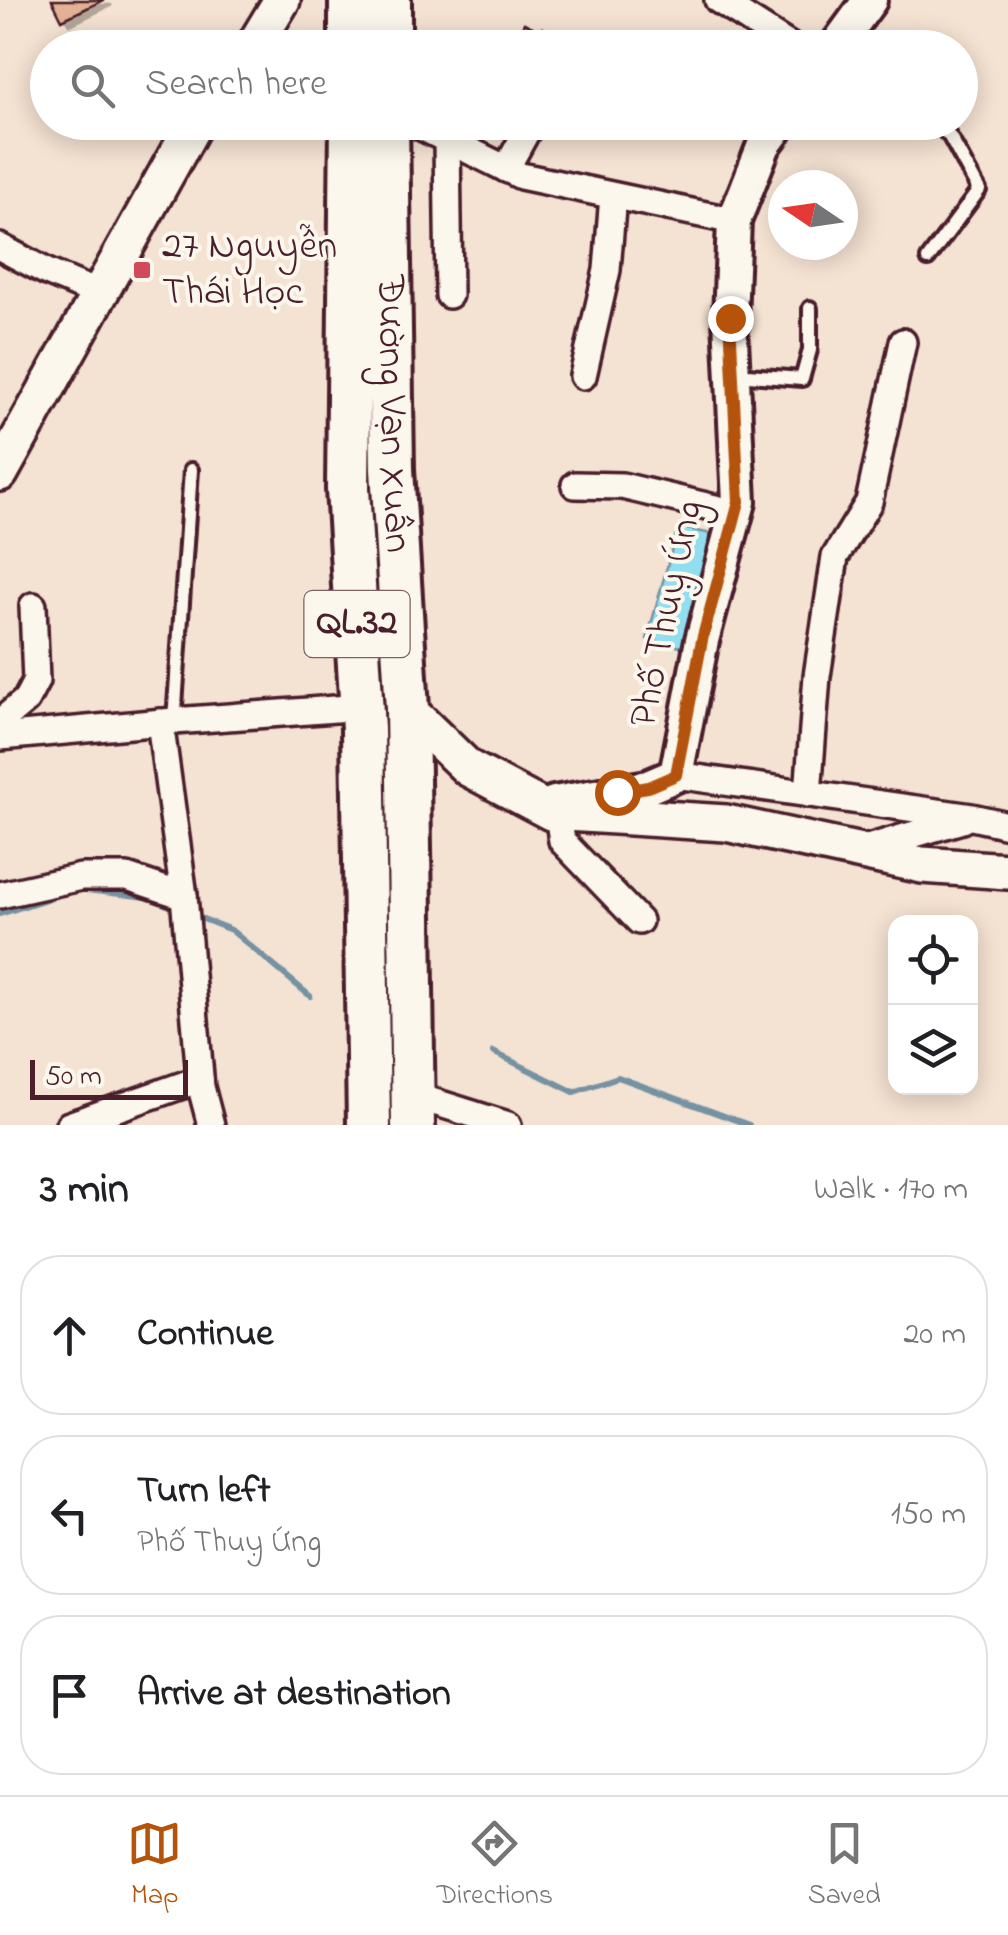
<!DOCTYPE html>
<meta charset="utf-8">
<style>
body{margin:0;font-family:"Indie Flower",sans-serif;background:#f2f2f2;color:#202124}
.controls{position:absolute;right:30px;bottom:30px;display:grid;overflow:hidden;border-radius:20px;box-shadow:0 5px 25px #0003}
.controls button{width:90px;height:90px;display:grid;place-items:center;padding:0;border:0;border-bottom:2px solid #e0e0e0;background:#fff;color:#202124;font:50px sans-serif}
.compass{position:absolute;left:768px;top:170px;width:90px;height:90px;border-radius:50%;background:#fff;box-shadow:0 5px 25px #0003;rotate:283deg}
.scale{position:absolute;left:30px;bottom:25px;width:158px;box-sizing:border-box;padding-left:10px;border:5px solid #4a1f2b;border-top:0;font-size:28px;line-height:35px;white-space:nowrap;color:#4a1f2b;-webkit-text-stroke:8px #fbf7ec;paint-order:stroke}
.stop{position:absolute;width:30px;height:30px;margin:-22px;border:8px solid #b45309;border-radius:50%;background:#fff}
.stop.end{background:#b45309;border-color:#fff;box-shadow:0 2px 10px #0008}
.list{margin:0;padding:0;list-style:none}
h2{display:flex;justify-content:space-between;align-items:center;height:130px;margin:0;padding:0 40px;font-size:42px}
h2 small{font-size:32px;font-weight:400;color:#757577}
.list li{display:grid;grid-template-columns:65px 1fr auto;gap:30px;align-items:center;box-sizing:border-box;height:160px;margin:0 20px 20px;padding:0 20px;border:2px solid #e0e0e0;border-radius:40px}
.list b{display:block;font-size:38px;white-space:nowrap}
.list p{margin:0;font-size:32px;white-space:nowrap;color:#757577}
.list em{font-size:32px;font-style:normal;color:#757577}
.icon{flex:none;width:55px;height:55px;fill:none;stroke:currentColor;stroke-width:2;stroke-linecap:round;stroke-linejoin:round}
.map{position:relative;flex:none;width:1008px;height:1125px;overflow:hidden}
.search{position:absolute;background:#fff;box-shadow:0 5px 25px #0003;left:30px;right:30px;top:30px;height:110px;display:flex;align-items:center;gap:25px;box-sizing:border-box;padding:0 35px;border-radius:55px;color:#757577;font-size:38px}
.sheet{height:670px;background:#fff}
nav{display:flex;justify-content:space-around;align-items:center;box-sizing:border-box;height:140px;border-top:2px solid #e0e0e0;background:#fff;font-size:28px;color:#757577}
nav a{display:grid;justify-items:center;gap:5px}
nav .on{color:#b45309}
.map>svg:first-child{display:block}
</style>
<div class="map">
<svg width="1008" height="1125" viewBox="0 0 1008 1125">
<defs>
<filter id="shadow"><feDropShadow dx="8" dy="5" stdDeviation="0" flood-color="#0004"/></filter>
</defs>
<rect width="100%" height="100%" fill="#f4e2d2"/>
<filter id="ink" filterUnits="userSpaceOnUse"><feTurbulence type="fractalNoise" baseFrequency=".01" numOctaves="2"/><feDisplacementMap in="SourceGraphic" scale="20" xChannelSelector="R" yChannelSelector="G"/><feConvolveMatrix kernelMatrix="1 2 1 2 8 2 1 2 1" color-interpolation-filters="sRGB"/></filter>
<g filter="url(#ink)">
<polygon fill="#91def1" stroke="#7592a2" stroke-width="2.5" points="678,527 726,537 694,650 647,639"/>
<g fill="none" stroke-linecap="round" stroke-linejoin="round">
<g stroke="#7592a2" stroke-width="6">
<polyline points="77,889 147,897 177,909"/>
<polyline points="0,914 65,893"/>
<polyline points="193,915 231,930 310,996"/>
<polyline points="493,1052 574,1092 618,1077 749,1125"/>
</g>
</g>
<g fill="#e3b294" stroke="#4a1f2b" stroke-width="2.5" filter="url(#shadow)">
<polygon points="52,0 104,0 62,20"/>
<polygon points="524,23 541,31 542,28 586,46 508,48 510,43 514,45"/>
<polygon points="485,122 521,122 513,141 491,131"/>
</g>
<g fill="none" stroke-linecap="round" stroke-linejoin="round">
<defs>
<g id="service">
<polyline points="928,259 979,190 950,137 936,122"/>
<polyline points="735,374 802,379 810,350 810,308"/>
<polyline points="174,721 191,470"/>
</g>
<g id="minor">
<polyline points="718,0 793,48"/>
<polyline points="411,122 521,176 734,221"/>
<polyline points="447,140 449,295"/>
<polyline points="506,169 532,122"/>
<polyline points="0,247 47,272 99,294"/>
<polyline points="583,376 607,270 613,196"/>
<polyline points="575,485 622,486 736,513"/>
<polyline points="0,722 26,700 36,681 33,606"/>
<polyline points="160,722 184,896 201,1087 211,1125"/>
<polyline points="0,737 174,721 362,707"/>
<polyline points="676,775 972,817 1008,825"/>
<polyline points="808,794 817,676 835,557 869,502 903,342"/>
<polyline points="558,814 562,841 639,921"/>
<polyline points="861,850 962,820"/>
<polyline points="0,895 81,877 127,877 184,896"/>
<polyline points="412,1095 508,1125"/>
<polyline points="69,1125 200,1079"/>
</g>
<g id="tertiary">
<polyline points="835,48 870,0"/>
<polyline points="552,811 554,803 648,787 676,775 702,640 739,502 730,318 734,221 764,145 781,122"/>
</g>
<g id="secondary">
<polyline points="253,48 282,0"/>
<polyline points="0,473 195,122"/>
<polyline points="407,709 468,768 551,812 726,823 922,865 1008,871"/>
</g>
<g id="trunk">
<polyline points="351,0 351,48"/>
<polyline points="389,48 389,0"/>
<polyline points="352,122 348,489 363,729 369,1125"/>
<path id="s1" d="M387 122 392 469 407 709 413 1125"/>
</g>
</defs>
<use href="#service" stroke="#4a1f2b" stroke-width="20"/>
<use href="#minor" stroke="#4a1f2b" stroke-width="32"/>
<use href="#tertiary" stroke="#4a1f2b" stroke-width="40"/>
<use href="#secondary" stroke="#4a1f2b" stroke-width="42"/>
<use href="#trunk" stroke="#4a1f2b" stroke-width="50"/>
<use href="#service" stroke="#fbf7ec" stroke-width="12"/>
<use href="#minor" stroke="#fbf7ec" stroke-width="25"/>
<use href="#tertiary" stroke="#fbf7ec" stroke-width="32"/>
<use href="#secondary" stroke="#fbf7ec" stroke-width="35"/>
<use href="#trunk" stroke="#fbf7ec" stroke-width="42"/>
</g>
</g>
<g fill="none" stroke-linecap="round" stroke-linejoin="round" filter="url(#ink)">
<polyline stroke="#b45309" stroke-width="12" points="617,792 648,787 676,775 702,640 739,502 730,318"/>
</g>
<rect fill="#d1495b" stroke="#fbf7ec" stroke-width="4" x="132" y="260" width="20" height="20" rx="5"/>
<g text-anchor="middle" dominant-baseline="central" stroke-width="8" stroke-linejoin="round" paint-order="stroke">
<rect fill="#fbf7ec" stroke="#7f6065" stroke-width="2.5" x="304.5" y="591" width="105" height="66" rx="8"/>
<g font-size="38" font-weight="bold" fill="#4a1f2b">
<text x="357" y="624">QL.32</text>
</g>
<g font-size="40" fill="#4a1f2b" stroke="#fbf7ec" text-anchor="start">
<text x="162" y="247">27 Nguyễn<tspan x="162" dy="46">Thái Học</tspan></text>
</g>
<g font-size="40" fill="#4a1f2b" stroke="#fbf7ec">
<text stroke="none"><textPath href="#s1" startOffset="292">Đường Vạn Xuân</textPath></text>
<text transform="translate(668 614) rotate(-78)">Phố Thuỵ Ứng</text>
</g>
</g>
</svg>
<div class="controls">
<button><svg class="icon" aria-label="locate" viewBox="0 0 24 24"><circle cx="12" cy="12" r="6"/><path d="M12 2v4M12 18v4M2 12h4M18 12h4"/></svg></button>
<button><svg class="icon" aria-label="layers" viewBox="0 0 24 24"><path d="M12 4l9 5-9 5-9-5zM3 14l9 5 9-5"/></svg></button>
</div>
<svg class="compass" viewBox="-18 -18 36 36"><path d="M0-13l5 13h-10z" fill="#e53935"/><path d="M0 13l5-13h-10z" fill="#757577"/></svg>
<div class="scale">50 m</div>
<div class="stop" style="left:617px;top:792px"></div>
<div class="stop end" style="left:730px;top:318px"></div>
<div class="search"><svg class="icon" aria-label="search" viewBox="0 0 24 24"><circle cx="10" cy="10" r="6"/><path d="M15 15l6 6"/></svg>Search here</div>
</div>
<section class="sheet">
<h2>3 min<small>Walk · 170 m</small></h2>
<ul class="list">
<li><svg class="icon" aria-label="ahead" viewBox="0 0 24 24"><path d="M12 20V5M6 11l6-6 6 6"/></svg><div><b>Continue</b></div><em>20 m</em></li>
<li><svg class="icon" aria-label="left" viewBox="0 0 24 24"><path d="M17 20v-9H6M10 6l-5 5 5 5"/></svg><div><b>Turn left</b><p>Phố Thuỵ Ứng</p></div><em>150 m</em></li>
<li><svg class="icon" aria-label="arrive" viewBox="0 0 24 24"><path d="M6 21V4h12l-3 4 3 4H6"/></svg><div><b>Arrive at destination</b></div></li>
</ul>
</section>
<nav>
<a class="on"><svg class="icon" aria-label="map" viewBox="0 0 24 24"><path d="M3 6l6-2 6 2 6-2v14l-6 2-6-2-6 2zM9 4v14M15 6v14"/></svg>Map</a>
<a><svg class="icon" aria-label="directions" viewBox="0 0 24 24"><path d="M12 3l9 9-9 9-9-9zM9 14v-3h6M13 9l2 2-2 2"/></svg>Directions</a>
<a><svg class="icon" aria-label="saved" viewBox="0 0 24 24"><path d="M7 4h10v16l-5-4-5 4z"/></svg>Saved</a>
</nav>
